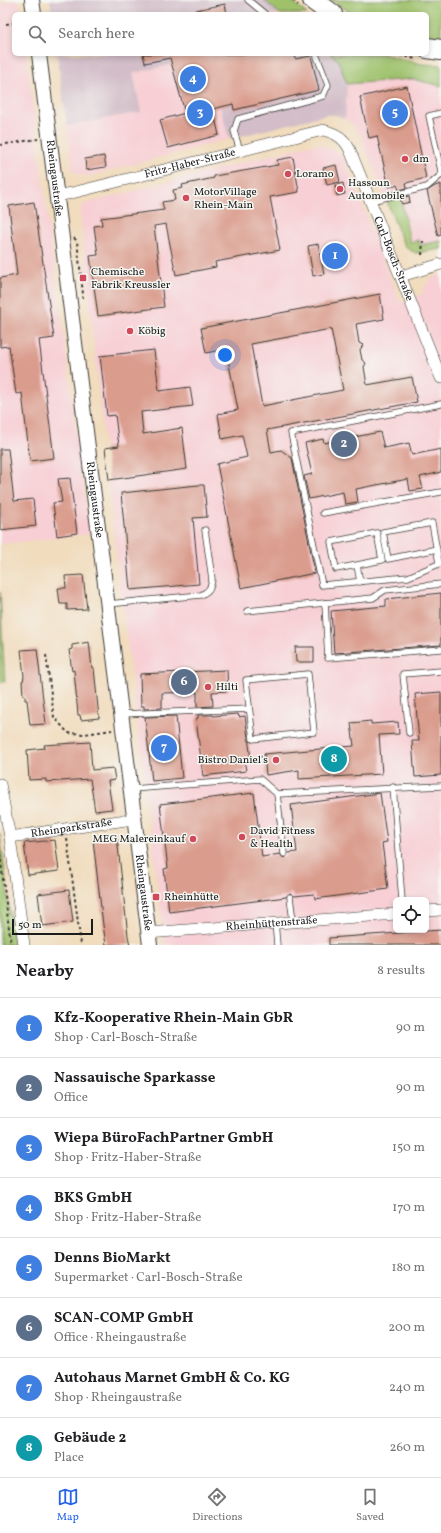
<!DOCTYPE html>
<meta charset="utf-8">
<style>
body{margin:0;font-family:Vollkorn,serif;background:#f6f6f6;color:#202124}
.controls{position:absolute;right:12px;bottom:12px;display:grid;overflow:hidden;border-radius:6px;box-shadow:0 2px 6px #0003}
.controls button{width:36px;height:36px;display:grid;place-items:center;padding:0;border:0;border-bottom:1px solid #e0e0e0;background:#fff;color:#202124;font:20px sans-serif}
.scale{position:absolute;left:12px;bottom:10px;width:81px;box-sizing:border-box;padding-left:4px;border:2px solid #1c1c1c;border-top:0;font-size:11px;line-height:14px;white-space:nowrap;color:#1c1c1c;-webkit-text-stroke:3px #f6f6f2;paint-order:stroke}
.you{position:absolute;left:225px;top:355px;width:14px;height:14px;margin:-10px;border:3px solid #fff;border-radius:50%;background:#1a73e8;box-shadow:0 0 0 6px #1a73e833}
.badge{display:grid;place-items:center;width:26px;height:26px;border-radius:50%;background:#2563eb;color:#fff;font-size:13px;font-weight:700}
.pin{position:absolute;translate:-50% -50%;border:2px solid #fff;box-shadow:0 1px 4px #0006}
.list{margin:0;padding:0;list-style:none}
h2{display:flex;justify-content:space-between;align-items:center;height:52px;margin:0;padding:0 16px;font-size:17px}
h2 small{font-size:13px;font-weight:400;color:#757577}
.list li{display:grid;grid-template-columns:26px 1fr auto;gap:12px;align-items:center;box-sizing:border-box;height:60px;padding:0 16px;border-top:1px solid #e0e0e0}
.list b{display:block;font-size:15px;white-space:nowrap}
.list p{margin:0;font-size:13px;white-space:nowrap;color:#757577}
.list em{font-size:13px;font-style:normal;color:#757577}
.icon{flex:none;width:22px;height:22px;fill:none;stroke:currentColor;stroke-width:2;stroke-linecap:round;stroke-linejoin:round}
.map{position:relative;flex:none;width:441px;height:945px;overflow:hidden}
.search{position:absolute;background:#fff;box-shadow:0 2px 6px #0003;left:12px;right:12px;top:12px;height:44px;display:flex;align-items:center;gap:10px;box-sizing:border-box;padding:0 14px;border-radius:6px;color:#757577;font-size:15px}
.sheet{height:532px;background:#fff}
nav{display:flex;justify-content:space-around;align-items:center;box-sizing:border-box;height:56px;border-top:1px solid #e0e0e0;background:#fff;font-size:11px;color:#757577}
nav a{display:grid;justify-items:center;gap:2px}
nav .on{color:#2563eb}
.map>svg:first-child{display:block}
</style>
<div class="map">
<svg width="441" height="945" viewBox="0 0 441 945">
<rect width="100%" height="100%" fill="#f6f6f2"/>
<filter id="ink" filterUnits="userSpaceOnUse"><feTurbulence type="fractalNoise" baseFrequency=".025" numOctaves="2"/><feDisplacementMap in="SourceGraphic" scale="8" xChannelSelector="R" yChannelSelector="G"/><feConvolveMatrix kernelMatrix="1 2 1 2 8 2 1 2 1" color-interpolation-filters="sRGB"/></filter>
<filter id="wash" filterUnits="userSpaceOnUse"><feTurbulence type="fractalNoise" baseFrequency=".012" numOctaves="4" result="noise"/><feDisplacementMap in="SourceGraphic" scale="16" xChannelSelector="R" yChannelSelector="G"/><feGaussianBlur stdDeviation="0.9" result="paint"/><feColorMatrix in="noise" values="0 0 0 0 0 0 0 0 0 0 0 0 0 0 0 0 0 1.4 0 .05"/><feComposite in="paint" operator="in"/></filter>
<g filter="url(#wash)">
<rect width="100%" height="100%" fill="#f1dcbd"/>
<g fill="#f7cfd4" fill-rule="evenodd">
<polygon points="19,0 21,14 14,14 14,54 26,54 90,534 0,544 0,3"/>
<polygon points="208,57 229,139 93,175 85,176 76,173 73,170 67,126 141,112 133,73"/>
<polygon points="412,79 441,86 441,249 416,253 408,249 403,243 360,134 351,123 345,119 347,84"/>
<path d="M310 145H321L331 149 339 153 345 160 400 303 423 294 424 287 431 278 441 274V945H165L114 534 80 211 83 205 88 203ZM396 900H426V930H396Z"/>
</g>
<g fill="#d2bdc8">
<polygon points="50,0 264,0 280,14 52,14"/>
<polygon points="57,54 330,54 338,60 347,84 345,119 336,115 325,115 229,139 207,57 133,73 141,112 67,126"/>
</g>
<g fill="#9ec16a" stroke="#5d6e43">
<polygon points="264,0 291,0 307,14 280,14"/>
<polygon points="331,0 441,0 441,37 427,36 427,14 353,14"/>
<polygon points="330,54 383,54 422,64 441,65 441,86 412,79 347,84 338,60"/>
<polygon points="401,198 410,242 419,240 420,245 441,241 441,249 416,253 408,249 403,243 387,202"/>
<polygon points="0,592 5,682 0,683"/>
<polygon points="0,833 14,945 0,945"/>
</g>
<g id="blocks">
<g fill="#da9c8d" fill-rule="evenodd">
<polygon points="225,4 227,14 196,14 196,10"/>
<polygon points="143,54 294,54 295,59 311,56 319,90 234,110 233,104 213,109 219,135 168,148 160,120 185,113 170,58 145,63"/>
<polygon points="407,86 426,178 406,183 407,188 399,190 397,185 389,187 377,136 369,138 360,97"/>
<polygon points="104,156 106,167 86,170 85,159"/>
<polygon points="293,157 299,192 270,197 280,250 215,262 216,267 176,275 166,224 154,226 164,307 98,316 90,256 98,255 94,226 102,225 101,218 164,210 162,202 175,200 173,190 183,188 182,185 214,178 214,176 278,165 277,160"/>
<polygon points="336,165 340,182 327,185 323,168"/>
<polygon points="343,183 345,194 337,196 335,185"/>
<polygon points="441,184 441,235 438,236 427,191 435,186"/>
<polygon points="409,196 410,202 402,204 400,198"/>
<polygon points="34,202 54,338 39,340 54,458 30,461 22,393 16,394 9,346 0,347 0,278 17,275 9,206"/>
<polygon points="318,244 324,274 313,276 308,246"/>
<path d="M380 294 384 319 356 324 359 343 363 345 360 350 362 360 366 363 364 367 367 385 412 377 417 402 267 430 271 452 281 450 292 458 315 573 241 588 217 464 247 457 242 435 222 439 218 414 238 410 226 349 206 353 201 328ZM331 329 343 390 262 406 251 344Z"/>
<polygon points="154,350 159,391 190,387 193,406 141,412 143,434 182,428 187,469 109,480 105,448 119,446 115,415 107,416 100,356"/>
<polygon points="380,432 384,448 409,443 412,455 441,449 441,472 420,477 423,489 410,491 408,479 356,489 358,502 345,504 343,492 309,499 304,476 312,474 305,443 323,439 324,443"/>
<polygon points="0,449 8,449 14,501 33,499 36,526 0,530"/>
<polygon points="70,478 77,533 57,536 53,503 62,502 58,479"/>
<polygon points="198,485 204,485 207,517 193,518 199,584 130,590 121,493"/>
<polygon points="83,575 87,609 67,610 67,604 60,604 58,588 66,588 65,576"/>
<polygon points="441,593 441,645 334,653 331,611 386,606 386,599"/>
<polygon points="89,642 92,668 94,668 99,718 81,720 80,715 78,715 74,670 72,671 69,650 72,649 72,645"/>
<polygon points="295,647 314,647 314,662 296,662"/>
<polygon points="37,649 46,724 30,725 27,700 25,700 25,695 23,695 22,681 23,681 24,676 21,650"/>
<polygon points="227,670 228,691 212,692 213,706 197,707 197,692 162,693 162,708 144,709 144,706 141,706 140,674"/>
<polygon points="441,692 441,775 415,777 412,741 419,741 415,694"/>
<polygon points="238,714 239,717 245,716 251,759 244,760 246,771 203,776 196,719 198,718 198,715 213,715 213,716"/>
<polygon points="176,716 182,778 152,781 145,717"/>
<polygon points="371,721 371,724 398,722 399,734 379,735 382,774 299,779 299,770 266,775 264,754 354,746 351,723"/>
<polygon points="90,742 92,770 113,768 115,780 108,781 112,809 95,811 90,779 46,782 46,779 29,780 27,750 45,748 44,745"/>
<polygon points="254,793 262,857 280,854 284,858 288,853 297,852 291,805 380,793 387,842 382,843 388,889 315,899 314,894 294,896 290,893 286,897 169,912 164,869 168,868 160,804"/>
<polygon points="117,837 128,936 130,945 106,945 103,925 93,840"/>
<polygon points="55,840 59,871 28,875 24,843"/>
<polygon points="69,890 73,922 42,926 38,894"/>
<polygon points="441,930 441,945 329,945 329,938"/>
</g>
</g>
</g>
<g filter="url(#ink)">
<use href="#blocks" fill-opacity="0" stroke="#3c3934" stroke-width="1"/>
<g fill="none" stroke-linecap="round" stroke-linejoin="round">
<defs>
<g id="service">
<polyline points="248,0 265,14"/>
<polyline points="441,113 429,116 441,171"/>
<polyline points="240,151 234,131 238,119 323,96 328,85 316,54"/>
<polyline points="371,201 427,187 441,175"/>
<polyline points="441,404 291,433 322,585 408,577 441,563"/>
<polyline points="323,513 441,492"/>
<polyline points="437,549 388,559 383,532 432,523 439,563"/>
<polyline points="357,565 336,569 331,542 377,533 382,560 357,565 360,582"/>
<polyline points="325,603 328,658 441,649"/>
<path d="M108 604 201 595C209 591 211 588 212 579L205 530"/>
<polyline points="247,611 373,598 385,590 441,584"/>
<polygon points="308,674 314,732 253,739 246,680"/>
<polyline points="122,714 249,709"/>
<polyline points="409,733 403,674 441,671"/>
<polyline points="393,787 402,900"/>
<polyline points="132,789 260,779 277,794 284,854"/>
<polyline points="277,794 441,786"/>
<polyline points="290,897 293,921"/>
<polyline points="275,922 277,945"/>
</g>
<g id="minor">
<path id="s1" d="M56 196 72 193 323 130C336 133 344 138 350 150L441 378"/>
<polyline points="401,276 441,264"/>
<polyline points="0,784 10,837 24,945"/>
<path id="s2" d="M10 837 133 819"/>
<polyline points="426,911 441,910"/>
<path id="s3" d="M148 933 396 914"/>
</g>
<g id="tertiary">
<polyline points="32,0 34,14"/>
<path id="s4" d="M39 54 150 945"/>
</g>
<g id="motorway">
<polyline points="313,0 332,14"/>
<polyline points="427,48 441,50"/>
</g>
</defs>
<use href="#service" stroke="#3c3934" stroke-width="7"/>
<use href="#minor" stroke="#3c3934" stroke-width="12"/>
<use href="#tertiary" stroke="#3c3934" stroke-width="16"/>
<use href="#motorway" stroke="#3c3934" stroke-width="22"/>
<g stroke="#3c3934" stroke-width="2" stroke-dasharray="3 3" stroke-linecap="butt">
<polyline points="293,0 298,5"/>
<polyline points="6,24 14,23"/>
<polyline points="394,54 416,59"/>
<polyline points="0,145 38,139"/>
<polyline points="74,238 77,241 83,294 82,298"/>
<polyline points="422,255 423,241"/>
<polyline points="46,655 54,717 68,733 85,734 112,730"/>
<polyline points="67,839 81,945"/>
<polyline points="0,854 11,945"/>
</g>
<use href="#service" stroke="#fff" stroke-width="5.5"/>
<use href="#minor" stroke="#fff" stroke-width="11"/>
<use href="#tertiary" stroke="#fff" stroke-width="14"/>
<use href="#motorway" stroke="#fff" stroke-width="20"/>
</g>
</g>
<g fill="#d1495b" stroke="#f6f6f2" stroke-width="1.5">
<circle cx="405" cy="159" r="4"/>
<circle cx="288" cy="174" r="4"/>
<circle cx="340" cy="189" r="4"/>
<circle cx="186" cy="198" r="4"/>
<rect x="79" y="274" width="8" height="8" rx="2"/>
<circle cx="130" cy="331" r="4"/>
<circle cx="208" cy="687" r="4"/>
<circle cx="276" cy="760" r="4"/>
<circle cx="242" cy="837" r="4"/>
<circle cx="193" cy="839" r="4"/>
<rect x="152" y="893" width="8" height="8" rx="2"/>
</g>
<g text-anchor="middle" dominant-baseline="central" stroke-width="3" stroke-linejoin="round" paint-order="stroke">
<g font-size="11" fill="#1c1c1c" stroke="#f6f6f2" text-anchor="start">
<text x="413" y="159">dm</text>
<text x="296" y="174">Loramo</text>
<text x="348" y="183">Hassoun<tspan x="348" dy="13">Automobile</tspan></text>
<text x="194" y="192">MotorVillage<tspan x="194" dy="13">Rhein-Main</tspan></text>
<text x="91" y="272">Chemische<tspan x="91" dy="13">Fabrik Kreussler</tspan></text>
<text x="138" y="331">Köbig</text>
<text x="216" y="687">Hilti</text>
<text x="268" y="760" text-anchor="end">Bistro Daniel's</text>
<text x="250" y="831">David Fitness<tspan x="250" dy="13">&amp; Health</tspan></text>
<text x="185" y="839" text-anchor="end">MEG Malereinkauf</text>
<text x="164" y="897">Rheinhütte</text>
</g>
<g font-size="11" fill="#1c1c1c" stroke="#f6f6f2">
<text stroke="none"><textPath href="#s1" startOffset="138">Fritz-Haber-Straße</textPath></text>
<text stroke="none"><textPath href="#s4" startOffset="125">Rheingaustraße</textPath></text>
<text stroke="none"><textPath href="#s1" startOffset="427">Carl-Bosch-Straße</textPath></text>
<text stroke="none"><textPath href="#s4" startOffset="449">Rheingaustraße</textPath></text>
<text stroke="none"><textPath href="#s2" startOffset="62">Rheinparkstraße</textPath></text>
<text stroke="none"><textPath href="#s4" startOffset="845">Rheingaustraße</textPath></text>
<text stroke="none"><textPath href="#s3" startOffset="124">Rheinhüttenstraße</textPath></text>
</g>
</g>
</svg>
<div class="controls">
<button><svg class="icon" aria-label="locate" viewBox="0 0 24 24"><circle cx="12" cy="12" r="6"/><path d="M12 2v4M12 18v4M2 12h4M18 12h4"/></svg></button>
</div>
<div class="scale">50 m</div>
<div class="you"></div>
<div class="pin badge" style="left:335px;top:256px;background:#3f7fe0">1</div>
<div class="pin badge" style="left:344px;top:444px;background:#5c6f8a">2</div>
<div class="pin badge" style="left:200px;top:113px;background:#3f7fe0">3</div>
<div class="pin badge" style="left:193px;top:79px;background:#3f7fe0">4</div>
<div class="pin badge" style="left:395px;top:113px;background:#3f7fe0">5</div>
<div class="pin badge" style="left:184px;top:682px;background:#5c6f8a">6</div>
<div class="pin badge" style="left:164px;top:748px;background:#3f7fe0">7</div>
<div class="pin badge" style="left:334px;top:759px;background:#0f9aa8">8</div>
<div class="search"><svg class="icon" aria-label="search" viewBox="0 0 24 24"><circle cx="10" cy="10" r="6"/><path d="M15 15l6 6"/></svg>Search here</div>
</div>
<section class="sheet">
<h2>Nearby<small>8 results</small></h2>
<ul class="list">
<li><span class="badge" style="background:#3f7fe0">1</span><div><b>Kfz-Kooperative Rhein-Main GbR</b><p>Shop · Carl-Bosch-Straße</p></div><em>90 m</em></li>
<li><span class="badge" style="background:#5c6f8a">2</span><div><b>Nassauische Sparkasse</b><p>Office</p></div><em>90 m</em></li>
<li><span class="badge" style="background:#3f7fe0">3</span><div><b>Wiepa BüroFachPartner GmbH</b><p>Shop · Fritz-Haber-Straße</p></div><em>150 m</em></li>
<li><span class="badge" style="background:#3f7fe0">4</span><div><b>BKS GmbH</b><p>Shop · Fritz-Haber-Straße</p></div><em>170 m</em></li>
<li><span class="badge" style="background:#3f7fe0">5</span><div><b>Denns BioMarkt</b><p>Supermarket · Carl-Bosch-Straße</p></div><em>180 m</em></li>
<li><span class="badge" style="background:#5c6f8a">6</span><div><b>SCAN-COMP GmbH</b><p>Office · Rheingaustraße</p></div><em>200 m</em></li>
<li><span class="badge" style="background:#3f7fe0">7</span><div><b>Autohaus Marnet GmbH &amp; Co. KG</b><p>Shop · Rheingaustraße</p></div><em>240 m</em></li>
<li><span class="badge" style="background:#0f9aa8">8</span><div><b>Gebäude 2</b><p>Place</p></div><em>260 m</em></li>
</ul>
</section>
<nav>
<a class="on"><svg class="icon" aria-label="map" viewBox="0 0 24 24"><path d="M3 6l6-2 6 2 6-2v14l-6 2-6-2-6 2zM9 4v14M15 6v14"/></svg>Map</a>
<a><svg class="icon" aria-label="directions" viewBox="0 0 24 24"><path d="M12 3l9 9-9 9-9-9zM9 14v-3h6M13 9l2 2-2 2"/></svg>Directions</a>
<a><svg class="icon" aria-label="saved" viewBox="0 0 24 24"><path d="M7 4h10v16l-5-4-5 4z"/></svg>Saved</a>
</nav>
